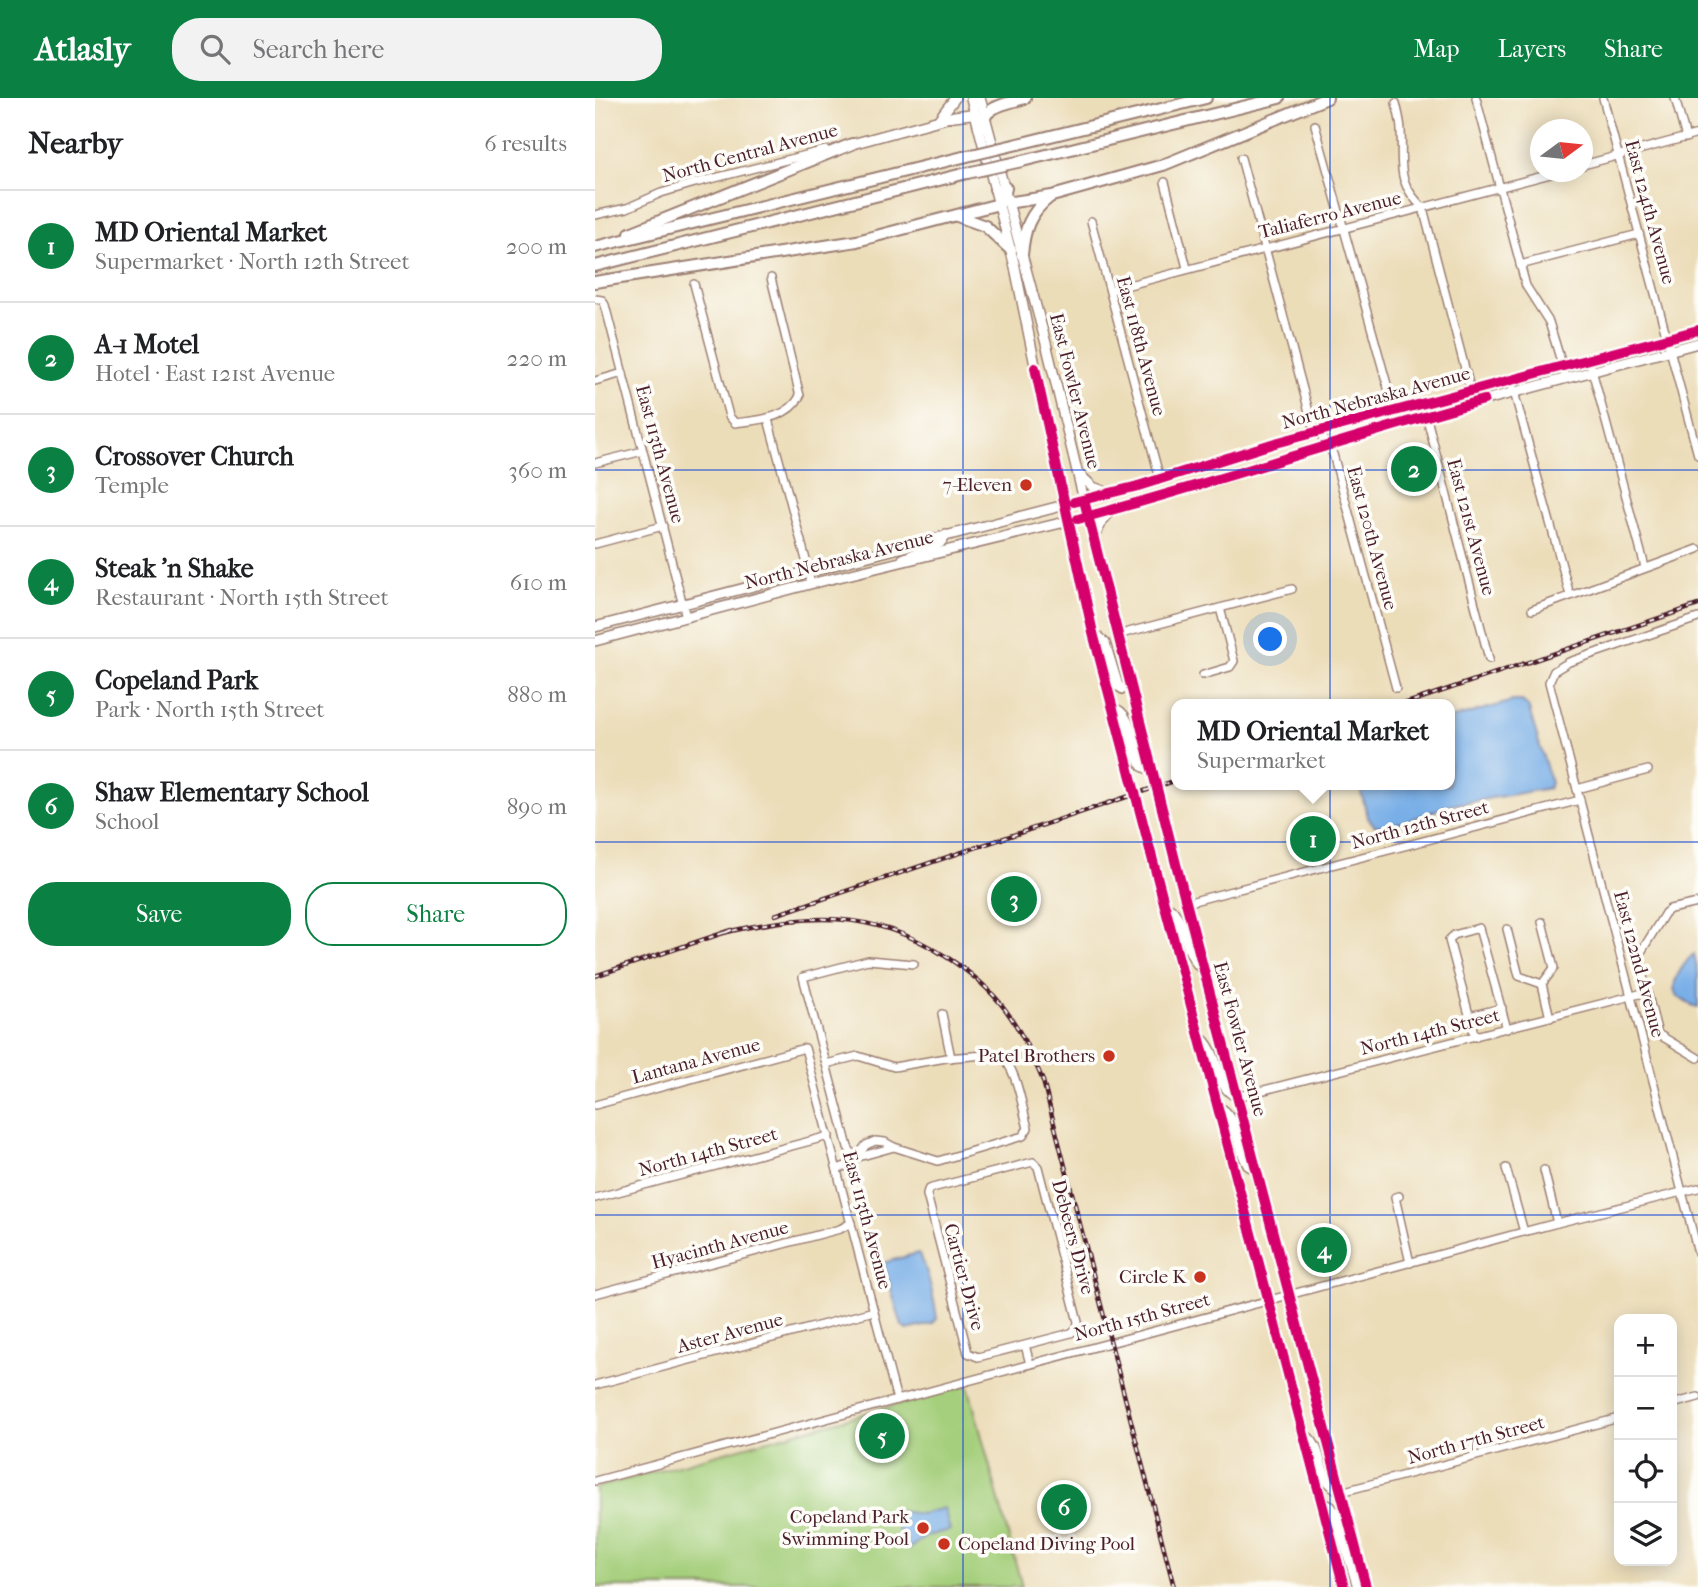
<!DOCTYPE html>
<meta charset="utf-8">
<style>
body{margin:0;font-family:"IM FELL French Canon",serif;background:#f2f2f2;color:#202124}
.controls{position:absolute;right:21px;bottom:21px;display:grid;overflow:hidden;border-radius:14px;box-shadow:0 4px 18px #0003}
.controls button{width:63px;height:63px;display:grid;place-items:center;padding:0;border:0;border-bottom:2px solid #e0e0e0;background:#fff;color:#202124;font:35px sans-serif}
.compass{position:absolute;left:935px;top:21px;width:63px;height:63px;border-radius:50%;background:#fff;box-shadow:0 4px 18px #0003;rotate:75deg}
.you{position:absolute;left:676px;top:542px;width:24px;height:24px;margin:-18px;border:5px solid #fff;border-radius:50%;background:#1a73e8;box-shadow:0 0 0 10px #1a73e833}
.badge{display:grid;place-items:center;width:46px;height:46px;border-radius:50%;background:#0b8043;color:#fff;font-size:23px;font-weight:700}
.pin{position:absolute;translate:-50% -50%;border:4px solid #fff;box-shadow:0 2px 7px #0006}
.popup{position:absolute;left:576px;top:601px;width:284px;height:91px;box-sizing:border-box;display:grid;place-content:center;border-radius:14px;background:#fff;filter:drop-shadow(0 2px 5px #0005);font-size:23px;white-space:nowrap;color:#757577}
.popup b{font-size:26px;color:#202124}
.popup::after{content:'';position:absolute;left:50%;top:100%;margin-left:-14px;border:14px solid transparent;border-top-color:#fff}
.list{margin:0;padding:0;list-style:none}
h2{display:flex;justify-content:space-between;align-items:center;height:91px;margin:0;padding:0 28px;font-size:30px}
h2 small{font-size:23px;font-weight:400;color:#757577}
.list li{display:grid;grid-template-columns:46px 1fr auto;gap:21px;align-items:center;box-sizing:border-box;height:112px;padding:0 28px;border-top:2px solid #e0e0e0}
.list b{display:block;font-size:26px;white-space:nowrap}
.list p{margin:0;font-size:23px;white-space:nowrap;color:#757577}
.list em{font-size:23px;font-style:normal;color:#757577}
.actions{display:flex;gap:14px;padding:21px 28px}
.actions a{flex:1;padding:16px 0;border:2px solid #0b8043;border-radius:28px;text-align:center;font-size:24px;color:#0b8043}
.actions .main{background:#0b8043;color:#fff}
.icon{flex:none;width:38px;height:38px;fill:none;stroke:currentColor;stroke-width:2;stroke-linecap:round;stroke-linejoin:round}
.map{position:relative;flex:none;width:1103px;height:1489px;overflow:hidden}
header{display:flex;align-items:center;gap:42px;box-sizing:border-box;height:98px;padding:0 35px;background:#0b8043;color:#fff}
header strong{font-size:33px}
nav{display:flex;gap:38px;margin-inline-start:auto;font-size:24px}
.search{width:490px;height:63px;background:#f2f2f2;display:flex;align-items:center;gap:18px;box-sizing:border-box;padding:0 24px;border-radius:28px;color:#757577;font-size:26px}
main{display:flex}
aside{flex:1;background:#fff}
.map>svg:first-child{display:block}
</style>
<header>
<strong>Atlasly</strong>
<div class="search"><svg class="icon" aria-label="search" viewBox="0 0 24 24"><circle cx="10" cy="10" r="6"/><path d="M15 15l6 6"/></svg>Search here</div>
<nav><a>Map</a><a>Layers</a><a>Share</a></nav>
</header>
<main>
<aside>
<h2>Nearby<small>6 results</small></h2>
<ul class="list">
<li><span class="badge">1</span><div><b>MD Oriental Market</b><p>Supermarket · North 12th Street</p></div><em>200 m</em></li>
<li><span class="badge">2</span><div><b>A-1 Motel</b><p>Hotel · East 121st Avenue</p></div><em>220 m</em></li>
<li><span class="badge">3</span><div><b>Crossover Church</b><p>Temple</p></div><em>360 m</em></li>
<li><span class="badge">4</span><div><b>Steak 'n Shake</b><p>Restaurant · North 15th Street</p></div><em>610 m</em></li>
<li><span class="badge">5</span><div><b>Copeland Park</b><p>Park · North 15th Street</p></div><em>880 m</em></li>
<li><span class="badge">6</span><div><b>Shaw Elementary School</b><p>School</p></div><em>890 m</em></li>
</ul>
<div class="actions"><a class="main">Save</a><a>Share</a></div>
</aside>
<div class="map">
<svg width="1103" height="1489" viewBox="0 0 1103 1489">
<rect width="100%" height="100%" fill="#fdfcf7"/>
<filter id="ink" filterUnits="userSpaceOnUse"><feTurbulence type="fractalNoise" baseFrequency=".0143" numOctaves="2"/><feDisplacementMap in="SourceGraphic" scale="14" xChannelSelector="R" yChannelSelector="G"/><feConvolveMatrix kernelMatrix="1 2 1 2 8 2 1 2 1" color-interpolation-filters="sRGB"/></filter>
<filter id="wash" filterUnits="userSpaceOnUse"><feTurbulence type="fractalNoise" baseFrequency=".00686" numOctaves="4" result="noise"/><feDisplacementMap in="SourceGraphic" scale="28" xChannelSelector="R" yChannelSelector="G"/><feGaussianBlur stdDeviation="1.57" result="paint"/><feColorMatrix in="noise" values="0 0 0 0 0 0 0 0 0 0 0 0 0 0 0 0 0 1.4 0 .05"/><feComposite in="paint" operator="in"/></filter>
<g filter="url(#wash)">
<rect width="100%" height="100%" fill="#ecddb9"/>
<polygon fill="#a5cf7b" stroke="#787753" stroke-width="2" points="373,1287 427,1489 0,1489 0,1390"/>
<g fill="#79afe7" stroke="#626789" stroke-width="2">
<path d="M918 603H927L933 608 956 685 954 690 851 708C828 718 805 727 780 728L773 720 764 687H854L855 621Z"/>
<path d="M1099 856 1103 875V910C1084 901 1071 896 1085 873 1089 867 1093 860 1099 856Z"/>
<path d="M323 1155C332 1165 340 1206 342 1221L337 1226 312 1232 307 1228 288 1165Z"/>
<polygon points="349,1410 355,1432 332,1438 312,1452 304,1437 302,1413 326,1416"/>
</g>
</g>
<g filter="url(#ink)">
<g fill="none" stroke-linecap="round" stroke-linejoin="round">
<defs>
<g id="minor">
<polyline points="881,0 931,188 954,224 971,280"/>
<polyline points="1008,0 1103,357"/>
<polyline points="1080,0 1091,40"/>
<path d="M801 5C803 14 806 24 806 33 808 69 800 82 828 110L879 305"/>
<polyline points="720,27 803,326"/>
<polyline points="646,60 717,325 738,356 801,590"/>
<polyline points="988,67 1103,36"/>
<polyline points="570,84 592,170"/>
<polyline points="0,117 32,110 66,95 100,85 231,52"/>
<polyline points="496,123 565,381"/>
<polyline points="925,167 1044,136"/>
<path d="M99 186 134 318 140 325C163 322 193 321 205 298L176 180"/>
<polyline points="515,192 963,74"/>
<polyline points="0,201 7,202 10,207 91,519"/>
<polyline points="994,261 1050,469"/>
<polyline points="0,283 28,275"/>
<polyline points="916,283 975,497"/>
<polyline points="828,305 894,561"/>
<polyline points="173,321 214,473 215,486"/>
<polyline points="0,365 48,353"/>
<polyline points="0,446 68,428"/>
<polyline points="937,512 1103,451"/>
<polyline points="1103,520 974,564 959,573 954,584 1103,1155"/>
<polyline points="522,537 697,491"/>
<polyline points="608,577 635,569 639,563 625,510"/>
<polyline points="982,691 1053,672"/>
<polyline points="591,805 985,702"/>
<polyline points="1103,805 1075,811 1070,815 1043,859 1063,936 1103,960"/>
<polyline points="947,824 959,870 947,886 955,920"/>
<polyline points="912,831 924,878 947,886"/>
<polyline points="347,916 356,960"/>
<polyline points="874,918 907,910"/>
<polyline points="880,939 854,842 859,837 884,830 912,931"/>
<path d="M231 966 263 958 299 969 351 960 404 956C422 968 427 1010 433 1030L428 1038 343 1063 299 1049 290 1044 280 1043 271 1047 256 1066 242 1071"/>
<polyline points="642,999 1052,894"/>
<polyline points="0,1007 210,950 302,1302"/>
<polyline points="260,1060 299,1049"/>
<polyline points="260,1061 253,1049 208,879 273,862 319,866"/>
<polyline points="911,1070 929,1134"/>
<polyline points="949,1072 962,1125"/>
<polyline points="804,1098 800,1099 815,1165"/>
<polyline points="0,1100 234,1038"/>
<polyline points="0,1196 245,1131 256,1125"/>
<polyline points="430,1247 383,1259 373,1255 332,1097 333,1092 337,1090 438,1064 443,1069 483,1224 482,1230 476,1235 430,1247 435,1266"/>
<polyline points="0,1287 279,1213"/>
<polyline points="1077,1306 1103,1299"/>
<polyline points="0,1383 962,1125 1103,1090"/>
<polyline points="746,1394 1024,1320"/>
</g>
<g id="major">
<polyline points="376,0 420,169 465,390 498,535 749,1489"/>
<polyline points="385,0 452,249 518,522 581,766 771,1489"/>
<polyline points="344,21 360,0"/>
<polyline points="257,46 359,18 376,16 385,20"/>
<polyline points="485,377 498,389 514,395"/>
<polyline points="499,441 507,423 517,412"/>
<polyline points="308,461 345,445 351,437"/>
<polyline points="0,529 543,388 680,345 1103,232"/>
<polyline points="498,535 510,545 523,588 528,591 535,589"/>
<polyline points="0,543 215,486 511,414 831,318 1103,245"/>
<path d="M517 610C537 613 537 647 544 663L547 668 557 673"/>
<path d="M569 807C591 814 586 854 609 873"/>
<path d="M603 937C627 955 618 988 642 999"/>
<path d="M621 1008C641 1015 642 1043 650 1061L653 1067 662 1073"/>
<path d="M707 1335C727 1346 722 1367 733 1383 736 1387 742 1391 746 1394"/>
<polyline points="725,1403 736,1409 741,1417 763,1489"/>
</g>
<g id="highway">
<path d="M385 30C390 7 411 6 430 0"/>
<polyline points="423,46 611,0"/>
<polyline points="427,63 684,0"/>
<polyline points="400,91 408,102 418,104 457,98 568,67 732,0"/>
<polyline points="362,118 390,128 416,152"/>
<polyline points="35,135 257,46"/>
<polyline points="0,149 368,59"/>
<path d="M427 157C429 132 434 115 455 99"/>
<polyline points="0,168 372,75"/>
<polyline points="0,184 262,143 400,107 408,102 411,90"/>
</g>
</defs>
<use href="#minor" stroke="#9b7e72" stroke-width="10"/>
<use href="#major" stroke="#9b7e72" stroke-width="12"/>
<use href="#highway" stroke="#9b7e72" stroke-width="14"/>
<use href="#minor" stroke="#fff" stroke-width="7"/>
<use href="#major" stroke="#fff" stroke-width="9"/>
<use href="#highway" stroke="#fff" stroke-width="10"/>
<defs>
<g id="rail">
<polyline points="809,606 1103,507"/>
<polyline points="180,817 582,682"/>
<path d="M128 835C210 815 277 811 350 858 404 892 424 925 448 983L579 1489"/>
<polyline points="0,878 137,832"/>
</g>
</defs>
<use href="#rail" stroke="#4a1f2b" stroke-width="4.5"/>
<use href="#rail" stroke="#fdfcf7" stroke-width="2" stroke-dasharray="5" stroke-linecap="butt"/>
<defs>
<g id="highway-bridge">
<polyline points="368,59 423,46"/>
<polyline points="372,75 427,63"/>
</g>
</defs>
<use href="#highway-bridge" stroke="#9b7e72" stroke-width="14" stroke-linecap="butt"/>
<use href="#highway-bridge" stroke="#fff" stroke-width="10"/>
<defs>
<g id="cycleway">
<polyline points="440,270 498,535 749,1489"/>
<polyline points="489,402 581,766 771,1489"/>
<polyline points="479,404 543,388 680,345 1103,232"/>
<path d="M483 421C619 385 753 339 889 302"/>
</g>
</defs>
<use href="#cycleway" stroke="#fdfcf7" stroke-width="15"/>
<use href="#cycleway" stroke="#d6006c" stroke-width="10"/>
</g>
</g>
<path fill="none" stroke="#1d4ed8" stroke-width="2" stroke-opacity="0.55" d="M368 0V1489M735 0V1489M0 372H1103M0 744H1103M0 1117H1103"/>
<g fill="#c8321e" stroke="#fdfcf7" stroke-width="2.5">
<circle cx="431" cy="387" r="7"/>
<circle cx="514" cy="958" r="7"/>
<circle cx="605" cy="1179" r="7"/>
<circle cx="328" cy="1430" r="7"/>
<circle cx="349" cy="1446" r="7"/>
</g>
<g text-anchor="middle" dominant-baseline="central" stroke-width="7" stroke-linejoin="round" paint-order="stroke">
<g font-size="19" fill="#4a1f2b" stroke="#fdfcf7">
<text transform="translate(155 55) rotate(-15)">North Central Avenue</text>
<text transform="translate(1055 114) rotate(75)">East 124th Avenue</text>
<text transform="translate(735 117) rotate(-14)">Taliaferro Avenue</text>
<text transform="translate(546 248) rotate(75)">East 118th Avenue</text>
<text transform="translate(480 293) rotate(76)">East Fowler Avenue</text>
<text transform="translate(781 300) rotate(-15)">North Nebraska Avenue</text>
<text transform="translate(65 356) rotate(75)">East 113th Avenue</text>
<text transform="translate(876 429) rotate(75)">East 121st Avenue</text>
<text transform="translate(777 440) rotate(75)">East 120th Avenue</text>
<text transform="translate(244 462) rotate(-14)">North Nebraska Avenue</text>
<text transform="translate(825 727) rotate(-15)">North 12th Street</text>
<text transform="translate(1044 866) rotate(75)">East 122nd Avenue</text>
<text transform="translate(835 934) rotate(-14)">North 14th Street</text>
<text transform="translate(645 941) rotate(75)">East Fowler Avenue</text>
<text transform="translate(101 963) rotate(-15)">Lantana Avenue</text>
<text transform="translate(113 1054) rotate(-15)">North 14th Street</text>
<text transform="translate(272 1122) rotate(75)">East 113th Avenue</text>
<text transform="translate(478 1139) rotate(75)">Debeers Drive</text>
<text transform="translate(125 1147) rotate(-15)">Hyacinth Avenue</text>
<text transform="translate(369 1179) rotate(75)">Cartier Drive</text>
<text transform="translate(547 1219) rotate(-15)">North 15th Street</text>
<text transform="translate(135 1235) rotate(-15)">Aster Avenue</text>
<text transform="translate(881 1342) rotate(-15)">North 17th Street</text>
</g>
<g font-size="19" fill="#4a1f2b" stroke="#fdfcf7" text-anchor="end">
<text x="417" y="387">7-Eleven</text>
<text x="500" y="958">Patel Brothers</text>
<text x="591" y="1179">Circle K</text>
<text x="314" y="1419">Copeland Park<tspan x="314" dy="22">Swimming Pool</tspan></text>
<text x="363" y="1446" text-anchor="start">Copeland Diving Pool</text>
</g>
</g>
</svg>
<div class="controls">
<button>+</button>
<button>−</button>
<button><svg class="icon" aria-label="locate" viewBox="0 0 24 24"><circle cx="12" cy="12" r="6"/><path d="M12 2v4M12 18v4M2 12h4M18 12h4"/></svg></button>
<button><svg class="icon" aria-label="layers" viewBox="0 0 24 24"><path d="M12 4l9 5-9 5-9-5zM3 14l9 5 9-5"/></svg></button>
</div>
<svg class="compass" viewBox="-18 -18 36 36"><path d="M0-13l5 13h-10z" fill="#e53935"/><path d="M0 13l5-13h-10z" fill="#757577"/></svg>
<div class="you"></div>
<div class="pin badge" style="left:718px;top:741px">1</div>
<div class="popup"><b>MD Oriental Market</b>Supermarket</div>
<div class="pin badge" style="left:819px;top:371px">2</div>
<div class="pin badge" style="left:419px;top:801px">3</div>
<div class="pin badge" style="left:729px;top:1152px">4</div>
<div class="pin badge" style="left:287px;top:1338px">5</div>
<div class="pin badge" style="left:469px;top:1409px">6</div>
</div>
</main>
